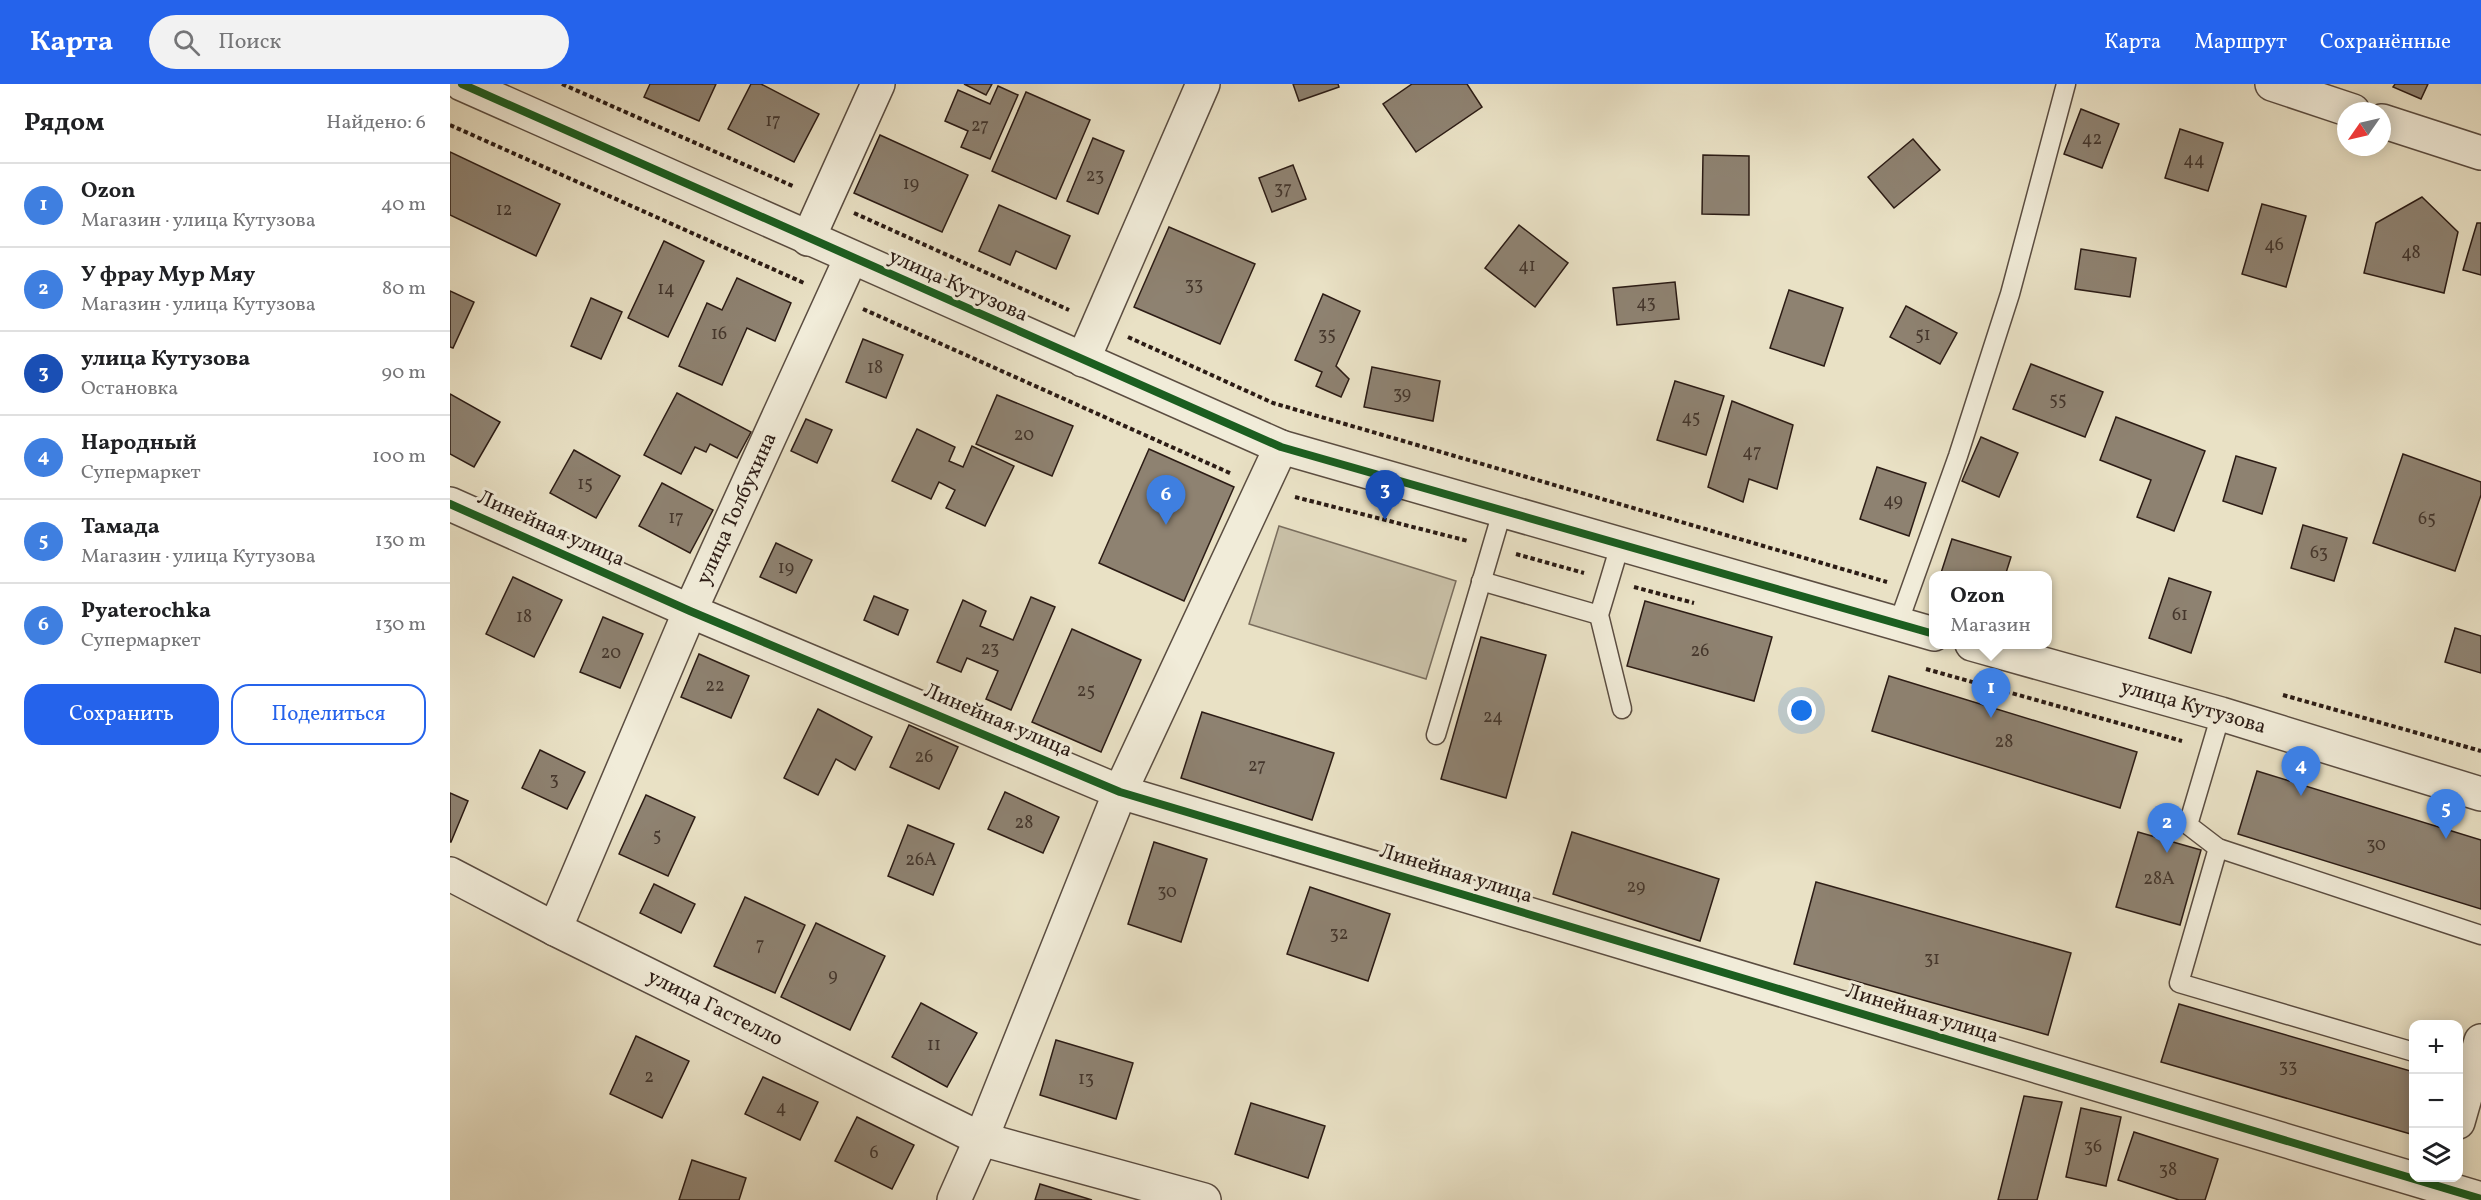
<!DOCTYPE html>
<html lang="ru">
<meta charset="utf-8">
<style>
body{margin:0;font-family:Vollkorn,serif;background:#f2f2f2;color:#202124}
.controls{position:absolute;right:18px;bottom:18px;display:grid;overflow:hidden;border-radius:12px;box-shadow:0 3px 15px #0003}
.controls button{width:54px;height:54px;display:grid;place-items:center;padding:0;border:0;border-bottom:2px solid #e0e0e0;background:#fff;color:#202124;font:30px sans-serif}
.compass{position:absolute;left:1887px;top:18px;width:54px;height:54px;border-radius:50%;background:#fff;box-shadow:0 3px 15px #0003;rotate:236deg}
.you{position:absolute;left:1352px;top:627px;width:21px;height:21px;margin:-15px;border:4px solid #fff;border-radius:50%;background:#1a73e8;box-shadow:0 0 0 9px #1a73e833}
.badge{display:grid;place-items:center;width:39px;height:39px;border-radius:50%;background:#2563eb;color:#fff;font-size:20px;font-weight:700}
.pin{position:absolute;translate:-50% -50px;filter:drop-shadow(0 2px 3px #0008)}
.pin::after{content:'';position:absolute;top:32px;width:21px;height:18px;background:inherit;clip-path:polygon(0 0,100% 0,50% 100%)}
.popup{position:absolute;left:1479px;top:487px;width:123px;height:78px;box-sizing:border-box;display:grid;place-content:center;border-radius:12px;background:#fff;filter:drop-shadow(0 2px 4px #0005);font-size:20px;white-space:nowrap;color:#757577}
.popup b{font-size:22px;color:#202124}
.popup::after{content:'';position:absolute;left:50%;top:100%;margin-left:-12px;border:12px solid transparent;border-top-color:#fff}
.list{margin:0;padding:0;list-style:none}
h2{display:flex;justify-content:space-between;align-items:center;height:78px;margin:0;padding:0 24px;font-size:26px}
h2 small{font-size:20px;font-weight:400;color:#757577}
.list li{display:grid;grid-template-columns:39px 1fr auto;gap:18px;align-items:center;box-sizing:border-box;height:84px;padding:0 24px;border-top:2px solid #e0e0e0}
.list b{display:block;font-size:22px;white-space:nowrap}
.list p{margin:0;font-size:20px;white-space:nowrap;color:#757577}
.list em{font-size:20px;font-style:normal;color:#757577}
.actions{display:flex;gap:12px;padding:18px 24px}
.actions a{flex:1;padding:14px 0;border:2px solid #2563eb;border-radius:18px;text-align:center;font-size:21px;color:#2563eb}
.actions .main{background:#2563eb;color:#fff}
.icon{flex:none;width:33px;height:33px;fill:none;stroke:currentColor;stroke-width:2;stroke-linecap:round;stroke-linejoin:round}
.map{position:relative;flex:none;width:2031px;height:1116px;overflow:hidden}
header{display:flex;align-items:center;gap:36px;box-sizing:border-box;height:84px;padding:0 30px;background:#2563eb;color:#fff}
header strong{font-size:28px}
nav{display:flex;gap:33px;margin-inline-start:auto;font-size:21px}
.search{width:420px;height:54px;background:#f2f2f2;display:flex;align-items:center;gap:15px;box-sizing:border-box;padding:0 21px;border-radius:33px;color:#757577;font-size:22px}
main{display:flex}
aside{flex:1;background:#fff}
.map>svg:first-child{display:block}
</style>
<header>
<strong>Карта</strong>
<div class="search"><svg class="icon" aria-label="search" viewBox="0 0 24 24"><circle cx="10" cy="10" r="6"/><path d="M15 15l6 6"/></svg>Поиск</div>
<nav><a>Карта</a><a>Маршрут</a><a>Сохранённые</a></nav>
</header>
<main>
<aside>
<h2>Рядом<small>Найдено: 6</small></h2>
<ul class="list">
<li><span class="badge" style="background:#3f7fe0">1</span><div><b>Ozon</b><p>Магазин · улица Кутузова</p></div><em>40 m</em></li>
<li><span class="badge" style="background:#3f7fe0">2</span><div><b>У фрау Мур Мяу</b><p>Магазин · улица Кутузова</p></div><em>80 m</em></li>
<li><span class="badge" style="background:#1a4fb4">3</span><div><b>улица Кутузова</b><p>Остановка</p></div><em>90 m</em></li>
<li><span class="badge" style="background:#3f7fe0">4</span><div><b>Народный</b><p>Супермаркет</p></div><em>100 m</em></li>
<li><span class="badge" style="background:#3f7fe0">5</span><div><b>Тамада</b><p>Магазин · улица Кутузова</p></div><em>130 m</em></li>
<li><span class="badge" style="background:#3f7fe0">6</span><div><b>Pyaterochka</b><p>Супермаркет</p></div><em>130 m</em></li>
</ul>
<div class="actions"><a class="main">Сохранить</a><a>Поделиться</a></div>
</aside>
<div class="map">
<svg width="2031" height="1116" viewBox="0 0 2031 1116">
<rect width="100%" height="100%" fill="#e9e1c5"/>
<filter id="stains"><feTurbulence type="fractalNoise" baseFrequency=".00333" numOctaves="4"/><feColorMatrix values="0 0 0 0 .2 0 0 0 0 .09 0 0 0 0 .02 0 0 0 .5 -.17"/></filter>
<radialGradient id="worn" r=".72"><stop offset=".6" stop-color="#630" stop-opacity="0"/><stop offset="1" stop-color="#630" stop-opacity=".3"/></radialGradient>
<polygon fill="#c9c0a7" stroke="#7a6e5e" stroke-width="1.5" points="829,442 1006,497 976,595 799,540"/>
<g fill="#8e8271" stroke="#2c1c15" stroke-width="1.5">
<polygon points="200,0 266,0 249,37 194,13"/>
<polygon points="301,0 311,0 369,30 344,78 278,45"/>
<polygon points="514,0 542,0 536,11"/>
<polygon points="843,0 888,0 889,3 849,17"/>
<polygon points="962,0 1017,0 1032,23 966,68 933,20"/>
<polygon points="1945,0 1978,0 1971,15 1943,3"/>
<polygon points="548,2 568,11 540,75 511,63 518,47 495,37 508,6 540,20"/>
<polygon points="576,8 640,36 606,115 542,87"/>
<polygon points="1631,25 1669,40 1652,84 1614,70"/>
<polygon points="1730,45 1773,59 1758,107 1715,94"/>
<polygon points="430,51 518,91 492,148 404,109"/>
<polygon points="643,54 674,67 648,130 617,117"/>
<polygon points="1463,55 1490,86 1444,124 1418,93"/>
<polygon points="0,68 110,120 86,172 0,131"/>
<polygon points="1253,71 1299,72 1299,131 1252,130"/>
<polygon points="843,81 856,115 822,128 809,94"/>
<polygon points="1972,113 2008,148 1994,209 1914,189 1926,139"/>
<polygon points="1812,120 1856,132 1836,203 1792,190"/>
<polygon points="549,121 620,152 606,185 566,167 560,181 529,167"/>
<polygon points="2027,139 2031,139 2031,191 2013,186"/>
<polygon points="1069,141 1118,179 1085,223 1035,184"/>
<polygon points="719,143 805,180 770,260 684,223"/>
<polygon points="214,157 254,177 218,253 178,234"/>
<polygon points="1631,165 1686,174 1680,213 1625,205"/>
<polygon points="287,194 341,219 325,257 297,244 272,301 229,282 257,219 272,226"/>
<polygon points="1225,198 1229,235 1167,241 1163,204"/>
<polygon points="1339,206 1393,224 1374,282 1320,264"/>
<polygon points="0,207 24,218 3,264 0,263"/>
<polygon points="873,210 910,227 886,282 899,295 891,313 866,302 872,288 845,276"/>
<polygon points="141,214 172,228 151,275 121,262"/>
<polygon points="1456,222 1507,249 1490,280 1440,253"/>
<polygon points="413,255 453,271 436,314 396,298"/>
<polygon points="1581,280 1653,308 1635,353 1563,325"/>
<polygon points="922,283 990,297 983,337 914,323"/>
<polygon points="1225,297 1274,312 1256,371 1207,356"/>
<polygon points="227,309 301,348 287,374 260,360 256,368 245,363 231,390 194,371"/>
<polygon points="0,310 50,338 24,383 0,370"/>
<polygon points="547,311 623,342 602,392 526,360"/>
<polygon points="1282,317 1343,341 1327,405 1299,395 1293,418 1258,403"/>
<polygon points="1666,333 1755,367 1724,447 1687,433 1701,396 1650,376"/>
<polygon points="356,335 382,346 367,379 341,367"/>
<polygon points="467,345 505,363 499,377 513,383 522,362 564,382 535,442 496,424 505,406 489,398 481,415 442,397"/>
<polygon points="1531,353 1568,369 1549,413 1512,397"/>
<polygon points="699,365 784,403 734,517 649,479"/>
<polygon points="124,366 170,392 146,434 100,409"/>
<polygon points="1953,370 2031,398 2031,411 2005,487 1923,459"/>
<polygon points="1786,372 1826,384 1812,430 1773,417"/>
<polygon points="1427,383 1476,399 1459,452 1410,435"/>
<polygon points="212,399 263,426 240,469 189,442"/>
<polygon points="1853,441 1897,454 1884,497 1841,484"/>
<polygon points="1502,455 1561,473 1555,492 1490,492"/>
<polygon points="326,459 362,476 346,509 310,493"/>
<polygon points="63,493 112,516 84,573 36,550"/>
<polygon points="1719,494 1761,508 1741,569 1699,554"/>
<polygon points="424,512 458,526 448,551 414,536"/>
<polygon points="581,513 605,523 561,626 536,615 548,587 517,574 511,588 487,578 513,516 536,527 530,542 563,556"/>
<polygon points="1195,517 1322,553 1304,617 1177,582"/>
<polygon points="153,533 193,550 170,604 130,588"/>
<polygon points="2005,544 2031,552 2031,589 1995,578"/>
<polygon points="622,545 691,576 651,668 582,638"/>
<polygon points="1031,553 1096,571 1056,714 991,695"/>
<polygon points="249,570 299,592 281,634 231,613"/>
<polygon points="1439,592 1687,668 1670,724 1422,647"/>
<polygon points="368,625 422,653 405,686 386,675 368,711 334,694"/>
<polygon points="752,628 884,669 862,736 731,694"/>
<polygon points="459,641 508,663 489,705 440,683"/>
<polygon points="90,666 135,688 117,725 72,704"/>
<polygon points="1807,687 2031,756 2031,825 1788,750"/>
<polygon points="555,708 609,733 593,769 538,745"/>
<polygon points="0,709 18,717 1,758 0,758"/>
<polygon points="196,711 245,733 218,792 169,770"/>
<polygon points="458,741 504,760 483,811 438,792"/>
<polygon points="1122,748 1269,795 1250,857 1103,810"/>
<polygon points="1688,748 1751,766 1730,841 1666,823"/>
<polygon points="704,758 757,775 731,858 678,840"/>
<polygon points="1366,798 1621,869 1598,951 1344,880"/>
<polygon points="204,800 245,820 231,849 190,829"/>
<polygon points="860,803 940,830 918,897 837,870"/>
<polygon points="295,813 355,841 325,909 264,882"/>
<polygon points="366,839 435,872 400,946 331,913"/>
<polygon points="471,919 527,949 497,1003 442,973"/>
<polygon points="1729,920 1964,988 1964,1051 1711,978"/>
<polygon points="186,952 239,977 212,1034 160,1010"/>
<polygon points="606,956 683,979 666,1035 590,1011"/>
<polygon points="313,993 368,1018 350,1056 295,1030"/>
<polygon points="1574,1012 1612,1018 1587,1116 1548,1116"/>
<polygon points="801,1019 875,1042 858,1094 785,1070"/>
<polygon points="1631,1024 1671,1033 1656,1102 1616,1093"/>
<polygon points="407,1033 464,1061 442,1105 385,1077"/>
<polygon points="1684,1048 1768,1075 1755,1116 1729,1116 1668,1096"/>
<polygon points="242,1076 296,1094 289,1116 229,1116"/>
<polygon points="590,1100 642,1116 585,1116"/>
</g>
<g fill="none" stroke-linecap="round" stroke-linejoin="round">
<defs>
<g id="lane">
<polyline points="1170,461 1149,531 1172,625"/>
<polyline points="1031,497 1149,531"/>
<polyline points="1448,540 1508,372 1560,210 1616,0"/>
<polyline points="1771,630 1738,741 1768,764 2031,851"/>
<polyline points="986,651 1052,428"/>
<polyline points="1768,764 1729,899 1964,968"/>
</g>
<g id="street">
<polyline points="12,0 831,363 1484,550"/>
<polyline points="1822,0 1903,27"/>
<polyline points="1932,37 2031,69"/>
<polyline points="358,155 428,0"/>
<polyline points="633,276 753,0"/>
<polyline points="0,420 240,527 670,708 2031,1115"/>
<path id="s1" d="M1522 560 1771 630 2031 710"/>
<path id="s2" d="M0 790 105 845 531 1055 754 1116"/>
<path id="s3" d="M105 845 240 527 401 174"/>
<polyline points="2008,1038 2031,957"/>
<polyline points="504,1116 531,1055 670,708 831,363"/>
</g>
</defs>
<use href="#lane" stroke="#5b4d41" stroke-width="21"/>
<use href="#street" stroke="#5b4d41" stroke-width="36"/>
<g stroke="#2c1c15" stroke-width="4" stroke-dasharray="4.5 3" stroke-linecap="butt">
<polyline points="112,0 345,103"/>
<polyline points="0,41 354,199"/>
<polyline points="404,129 619,226"/>
<polyline points="413,225 782,390"/>
<polyline points="678,253 823,319 1437,498"/>
<polyline points="845,413 1018,457"/>
<polyline points="1066,470 1134,489"/>
<polyline points="1184,503 1244,519"/>
<polyline points="1476,585 1732,657"/>
<polyline points="1833,611 2031,667"/>
</g>
<use href="#lane" stroke="#f1ecd9" stroke-width="18"/>
<use href="#street" stroke="#f1ecd9" stroke-width="33"/>
<defs>
<g id="cycleway">
<polyline points="12,0 831,363 1484,550"/>
<polyline points="0,420 240,527 670,708 2031,1115"/>
</g>
</defs>
<use href="#cycleway" stroke="#f1ecd9" stroke-width="11"/>
<use href="#cycleway" stroke="#1b5e20" stroke-width="8"/>
</g>
<g text-anchor="middle" dominant-baseline="central" stroke-width="6" stroke-linejoin="round" paint-order="stroke">
<g font-size="18" fill="#44362c">
<text x="323" y="37">17</text>
<text x="530" y="42">27</text>
<text x="1642" y="55">42</text>
<text x="1744" y="76">44</text>
<text x="645" y="92">23</text>
<text x="461" y="100">19</text>
<text x="833" y="105">37</text>
<text x="54" y="126">12</text>
<text x="1824" y="161">46</text>
<text x="1961" y="169">48</text>
<text x="1077" y="182">41</text>
<text x="744" y="201">33</text>
<text x="216" y="205">14</text>
<text x="1196" y="219">43</text>
<text x="269" y="250">16</text>
<text x="877" y="251">35</text>
<text x="1473" y="251">51</text>
<text x="425" y="284">18</text>
<text x="952" y="310">39</text>
<text x="1608" y="316">55</text>
<text x="1241" y="334">45</text>
<text x="574" y="351">20</text>
<text x="1302" y="368">47</text>
<text x="135" y="400">15</text>
<text x="1443" y="417">49</text>
<text x="226" y="434">17</text>
<text x="1977" y="435">65</text>
<text x="1869" y="469">63</text>
<text x="336" y="484">19</text>
<text x="1730" y="531">61</text>
<text x="74" y="533">18</text>
<text x="540" y="565">23</text>
<text x="1250" y="567">26</text>
<text x="161" y="569">20</text>
<text x="265" y="602">22</text>
<text x="636" y="607">25</text>
<text x="1043" y="633">24</text>
<text x="1554" y="658">28</text>
<text x="474" y="673">26</text>
<text x="807" y="682">27</text>
<text x="104" y="696">3</text>
<text x="574" y="739">28</text>
<text x="207" y="752">5</text>
<text x="1926" y="761">30</text>
<text x="471" y="776">26А</text>
<text x="1709" y="795">28А</text>
<text x="1186" y="803">29</text>
<text x="717" y="808">30</text>
<text x="889" y="850">32</text>
<text x="310" y="861">7</text>
<text x="1482" y="875">31</text>
<text x="383" y="892">9</text>
<text x="484" y="961">11</text>
<text x="1838" y="983">33</text>
<text x="199" y="993">2</text>
<text x="636" y="995">13</text>
<text x="331" y="1024">4</text>
<text x="1643" y="1063">36</text>
<text x="424" y="1069">6</text>
<text x="1718" y="1086">38</text>
</g>
<g font-size="21" fill="#2c1c15" stroke="#f1ecd9">
<text transform="translate(508 202) rotate(24)">улица Кутузова</text>
<text stroke="none"><textPath href="#s3" startOffset="458">улица Толбухина</textPath></text>
<text transform="translate(101 445) rotate(24)">Линейная улица</text>
<text stroke="none"><textPath href="#s1" startOffset="230">улица Кутузова</textPath></text>
<text transform="translate(548 637) rotate(23)">Линейная улица</text>
<text transform="translate(1006 790) rotate(17)">Линейная улица</text>
<text stroke="none"><textPath href="#s2" startOffset="297">улица Гастелло</textPath></text>
<text transform="translate(1472 930) rotate(17)">Линейная улица</text>
</g>
</g>
<rect width="100%" height="100%" filter="url(#stains)"/>
<rect width="100%" height="100%" fill="url(#worn)"/>
</svg>
<div class="controls">
<button>+</button>
<button>−</button>
<button><svg class="icon" aria-label="layers" viewBox="0 0 24 24"><path d="M12 4l9 5-9 5-9-5zM3 14l9 5 9-5"/></svg></button>
</div>
<svg class="compass" viewBox="-18 -18 36 36"><path d="M0-13l5 13h-10z" fill="#e53935"/><path d="M0 13l5-13h-10z" fill="#757577"/></svg>
<div class="you"></div>
<div class="pin badge" style="left:1541px;top:634px;background:#3f7fe0">1</div>
<div class="popup"><b>Ozon</b>Магазин</div>
<div class="pin badge" style="left:1717px;top:769px;background:#3f7fe0">2</div>
<div class="pin badge" style="left:935px;top:436px;background:#1a4fb4">3</div>
<div class="pin badge" style="left:1851px;top:712px;background:#3f7fe0">4</div>
<div class="pin badge" style="left:1996px;top:755px;background:#3f7fe0">5</div>
<div class="pin badge" style="left:716px;top:441px;background:#3f7fe0">6</div>
</div>
</main>
